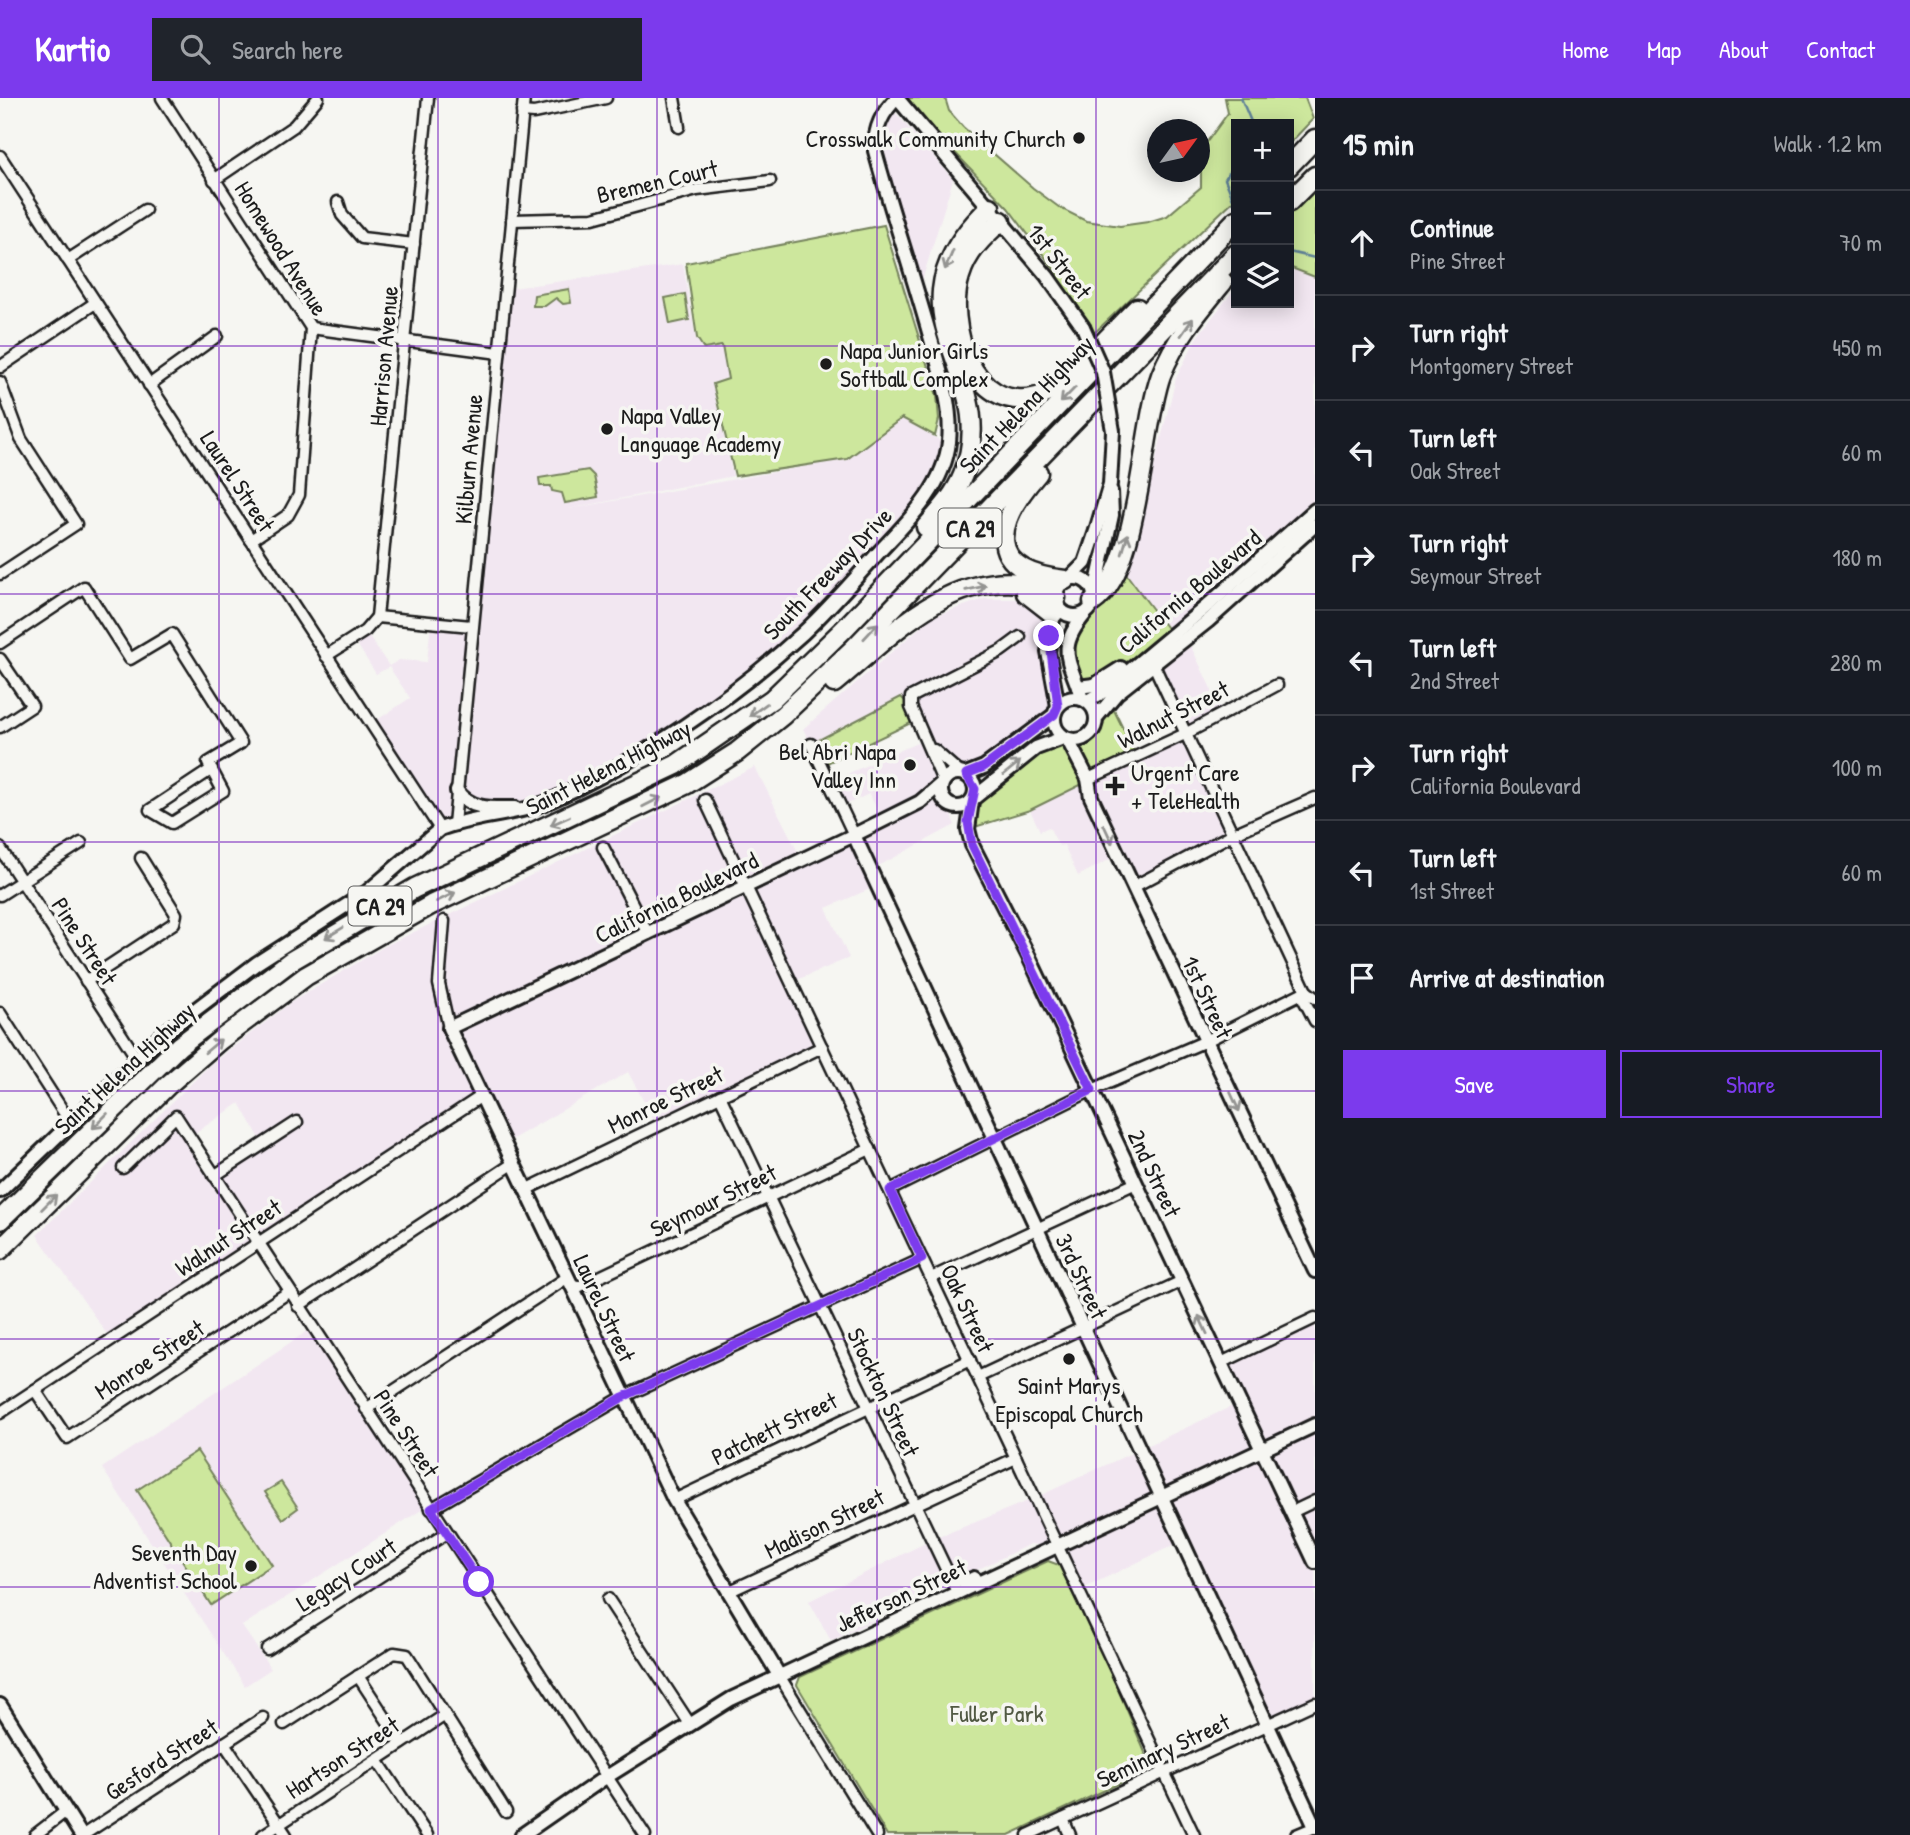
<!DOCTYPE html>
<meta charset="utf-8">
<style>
body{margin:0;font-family:"Patrick Hand",sans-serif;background:#20242c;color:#f1f3f6}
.controls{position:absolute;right:21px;top:21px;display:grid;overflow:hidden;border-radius:0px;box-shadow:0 4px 18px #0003}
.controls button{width:63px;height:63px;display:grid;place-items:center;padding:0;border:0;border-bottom:2px solid #363941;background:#171b24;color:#f1f3f6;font:35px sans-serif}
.compass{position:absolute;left:1147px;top:21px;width:63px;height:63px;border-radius:50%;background:#171b24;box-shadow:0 4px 18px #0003;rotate:57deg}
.stop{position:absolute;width:21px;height:21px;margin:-16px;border:5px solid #7c3aed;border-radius:50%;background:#fff}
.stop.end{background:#7c3aed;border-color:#fff;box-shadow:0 2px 7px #0008}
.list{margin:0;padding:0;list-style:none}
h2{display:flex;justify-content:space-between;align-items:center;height:91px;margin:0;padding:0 28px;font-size:30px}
h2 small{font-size:23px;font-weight:400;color:#9ea1a6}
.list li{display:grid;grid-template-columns:46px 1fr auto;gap:21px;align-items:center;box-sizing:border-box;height:105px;padding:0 28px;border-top:2px solid #363941}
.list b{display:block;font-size:26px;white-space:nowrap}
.list p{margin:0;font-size:23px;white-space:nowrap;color:#9ea1a6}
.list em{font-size:23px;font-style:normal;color:#9ea1a6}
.actions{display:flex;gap:14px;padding:21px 28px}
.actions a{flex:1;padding:16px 0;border:2px solid #7c3aed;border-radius:0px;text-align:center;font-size:24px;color:#7c3aed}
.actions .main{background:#7c3aed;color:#fff}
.icon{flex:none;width:38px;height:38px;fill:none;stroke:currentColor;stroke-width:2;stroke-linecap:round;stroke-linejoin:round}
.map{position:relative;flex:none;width:1315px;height:1737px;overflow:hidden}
header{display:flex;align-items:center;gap:42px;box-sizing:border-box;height:98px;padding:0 35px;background:#7c3aed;color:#fff}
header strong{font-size:33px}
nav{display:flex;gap:38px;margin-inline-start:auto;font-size:24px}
.search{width:490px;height:63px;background:#20242c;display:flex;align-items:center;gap:18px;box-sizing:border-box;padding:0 24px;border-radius:0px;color:#9ea1a6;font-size:26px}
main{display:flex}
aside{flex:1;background:#171b24}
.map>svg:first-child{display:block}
</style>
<header>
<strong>Kartio</strong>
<div class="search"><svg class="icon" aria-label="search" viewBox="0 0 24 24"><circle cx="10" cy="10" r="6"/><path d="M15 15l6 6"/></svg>Search here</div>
<nav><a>Home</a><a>Map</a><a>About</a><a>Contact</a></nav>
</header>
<main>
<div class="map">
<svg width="1315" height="1737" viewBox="0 0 1315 1737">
<rect width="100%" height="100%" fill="#f6f6f2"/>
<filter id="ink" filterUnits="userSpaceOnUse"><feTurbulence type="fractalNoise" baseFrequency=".0143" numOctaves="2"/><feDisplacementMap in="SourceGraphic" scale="14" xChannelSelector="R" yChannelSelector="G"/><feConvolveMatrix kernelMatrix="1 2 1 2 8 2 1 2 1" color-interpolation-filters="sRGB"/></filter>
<g filter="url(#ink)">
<g fill="#f2e7f1" fill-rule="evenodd">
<polygon points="889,7 953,81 918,196 883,80 879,26"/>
<polygon points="683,166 696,241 703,252 722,248 727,280 712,285 733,378 569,411 847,361 902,320 949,348 940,374 825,514 655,647 550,703 500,710 458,694 454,726 440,731 371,626 410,600 389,569 376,576 353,540 365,533 389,568 399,562 427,564 431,524 471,528 506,191"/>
<polygon points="1289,169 1315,179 1315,412 1172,537 1127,478 1176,280 1197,239 1236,189 1236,205 1289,205"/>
<path d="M984 501H1036L1051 522 1058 608 966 676 932 651 942 685 921 704 946 705 955 727 871 772 877 788 826 810 849 860 792 884 822 949 657 1028 628 974 504 1046 480 1000 111 1242 37 1137 212 965 293 903 387 847 755 669 802 762 883 722 869 696 841 709 829 684 926 641 900 600 811 646 803 631 932 519ZM240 1005 263 1046 213 1077 189 1039Z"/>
<polygon points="1187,540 1223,616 1186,636 1233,736 1133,789 1118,757 1078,778 1064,747 1059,748 1049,729 1040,733 1030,712 1185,636 1154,566"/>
<polygon points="1315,1220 1315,1605 1268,1627 1182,1443 1078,1493 1056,1449 1030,1446 831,1543 809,1503 931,1442 1035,1400 1239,1305 1221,1265"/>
<polygon points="312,1230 429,1407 242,1528 271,1571 245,1588 102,1370"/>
</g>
<g fill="#cde79d" stroke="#74825c" stroke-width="2">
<polygon points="908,0 945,0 949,13 963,29 1033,90 1060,110 1086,123 1120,128 1148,124 1167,118 1201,89 1201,52 1228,15 1225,0 1305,0 1313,21 1289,46 1289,26 1236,26 1236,100 1089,240 1056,189 1057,175 1008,110 920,18"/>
<polygon points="1315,78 1315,179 1289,169 1289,107"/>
<polygon points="884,127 937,298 939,321 935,338 902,320 847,361 735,378 713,286 728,281 722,248 704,251 697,240 686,165"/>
<polygon points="569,191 571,205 563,206 556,200 545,208 533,208 534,197"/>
<polygon points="685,196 689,222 670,226 665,200"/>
<polygon points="588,372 594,378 598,399 565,405 562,395 552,393 551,388 540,388 539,380"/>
<path d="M1127 477 1172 537 1138 564 1078 589 1067 546C1080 517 1102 497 1127 477Z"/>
<polygon points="901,599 911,609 917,622 821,668 811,646"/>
<polygon points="1110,604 1137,659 1030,712 968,731 972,702 1036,650 1088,638 1096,620"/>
<polygon points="197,1353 272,1467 211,1507 137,1392"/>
<polygon points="281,1384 298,1410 283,1421 265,1394"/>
<polygon points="1048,1463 1059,1467 1115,1584 1150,1666 1146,1673 1009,1737 887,1737 797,1587 800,1579"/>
</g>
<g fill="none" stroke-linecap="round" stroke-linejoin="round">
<g stroke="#608299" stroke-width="2.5">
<polyline points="1241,0 1252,26"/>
<polyline points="1236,64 1225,81 1236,108"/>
<polyline points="1289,154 1315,160"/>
</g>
<defs>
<g id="street">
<polyline points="162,0 311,230 299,397 288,417 251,442"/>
<polyline points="674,0 679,29"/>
<polyline points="522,14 534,15 606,0"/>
<polyline points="0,58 440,731"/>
<polyline points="214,82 294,28 318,0"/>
<polyline points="338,104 342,117 362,140 414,146"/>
<polyline points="512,122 593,120 697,92 770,83"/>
<polyline points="68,162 145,112"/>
<polyline points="311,230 499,255"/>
<polyline points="0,269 95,205"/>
<polyline points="0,284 21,341 76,426 0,476"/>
<polyline points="149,287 217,238"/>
<polyline points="377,519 428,0"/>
<polyline points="0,545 84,489 130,561 172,536 241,645 208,665 223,693 172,725 150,712 212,671"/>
<polyline points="326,558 365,533 377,519 471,528"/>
<polyline points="0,561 32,608 0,629"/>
<polyline points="1151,561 1306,893 1315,900"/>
<polyline points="811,646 854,737"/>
<polyline points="934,652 959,674"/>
<polyline points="1088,681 1185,636 1277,587"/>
<polyline points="943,683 911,609 911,599 1001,553 1020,539"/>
<polyline points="705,702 1194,1737"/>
<polyline points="454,726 524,0"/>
<polyline points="603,749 648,836"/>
<polyline points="0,750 136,959"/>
<polyline points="1133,789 1233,736 1315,700"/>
<polyline points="0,797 81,745"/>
<polyline points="444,823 439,886 449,930"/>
<polyline points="86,883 174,825 176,816 141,760"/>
<polyline points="1306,893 1304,902 1315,923"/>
<polyline points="0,915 70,1024"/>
<polyline points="720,998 957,1494"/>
<polyline points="123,1070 176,1018 645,1737"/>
<polyline points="214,1078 297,1024"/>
<polyline points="527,1091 822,949"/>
<polyline points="890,1092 1092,992 1206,943 1306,893"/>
<polyline points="931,1180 1136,1085"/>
<polyline points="574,1191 870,1051"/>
<polyline points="298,1208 514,1065"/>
<polyline points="1221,1265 1315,1220"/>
<polyline points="978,1279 1182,1183"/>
<polyline points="35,1292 67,1340 289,1194"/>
<polyline points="366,1311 568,1179"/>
<polyline points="0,1315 480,999"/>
<polyline points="674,1402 970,1262"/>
<polyline points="431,1411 623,1299 922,1161"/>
<polyline points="1292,1414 1315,1403"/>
<polyline points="728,1494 1016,1360"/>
<polyline points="608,1501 690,1626"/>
<polyline points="267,1551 447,1435"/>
<polyline points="358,1578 402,1645"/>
<polyline points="780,1579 877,1737"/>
<polyline points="284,1626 394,1555 407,1557 506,1714"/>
<polyline points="224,1645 286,1737"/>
<polyline points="377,1662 427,1737"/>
<polyline points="1063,1721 1070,1737"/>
<polyline points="35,1737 66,1713"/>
<polyline points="83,1737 263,1620"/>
<polyline points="263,1737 445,1617"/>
<polyline points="1028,1737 1315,1605"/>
<polyline points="1296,1737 1315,1729"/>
</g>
<g id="secondary">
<polyline points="897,0 1047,178 1083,229"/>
<circle cx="1075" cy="499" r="19"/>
<polyline points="1069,481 1085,465 1096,433 1110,386 1113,333"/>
<polyline points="1094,499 1112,417 1111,393"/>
<polyline points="1055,508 1048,554 1058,608"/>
<polyline points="1078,589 1094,587 1121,570"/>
<circle cx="1075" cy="621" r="21"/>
<path d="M1082 601C1070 562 1055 552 1085 516"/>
<polyline points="1087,603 1105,593 1207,508 1315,412"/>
<polyline points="1096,620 1117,595 1208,523 1315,427"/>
<polyline points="1068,642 1088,681 1091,699 1315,1173"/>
<circle cx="958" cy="692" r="17"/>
<polyline points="966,676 984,669 1054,617"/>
<path d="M457 693C471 713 493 710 515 710"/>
<polyline points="974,700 1036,650 1063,640"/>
<polyline points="972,703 968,731 972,747 1029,859 1315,1464"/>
<polyline points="854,737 1315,1729"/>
<path d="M0 1093 163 936 257 865 367 794 440 731C476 717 516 718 552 702 640 663 732 600 803 535 830 510 854 482 879 454 908 423 944 389 949 344 953 306 938 267 928 231 911 171 891 112 875 53 874 32 882 14 897 0"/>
<polyline points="949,1479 968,1483 974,1480"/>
<polyline points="780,1579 674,1402 449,930 854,737 920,704 942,685"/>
<polyline points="0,1607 81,1737"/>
<polyline points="522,1737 600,1683 731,1601 1315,1327"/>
</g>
<g id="highway">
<polyline points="1289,68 1315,41"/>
<polyline points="1289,104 1315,78"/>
<path d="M1001 123C983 139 967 154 960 178 945 225 972 317 1037 299 1063 291 1115 231 1137 210"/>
<path d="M1038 375C994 425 983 473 1065 482"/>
<path d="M926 429C940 413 955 397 963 377 1005 271 876 217 990 109"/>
<polyline points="1026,495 1053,516"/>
<path d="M1093 504C1140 472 1141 332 1161 277 1175 241 1199 213 1223 184"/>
<path d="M834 585C888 541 943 477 1021 485 1033 486 1045 495 1056 500"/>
<polyline points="0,1122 179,948 291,863 415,790 676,667 772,601 843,532 1236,122"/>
<polyline points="0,1152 168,987 220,942 306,878 431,807 687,686 737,654 783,617 854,550 1236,156"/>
</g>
</defs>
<use href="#street" stroke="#1c1c1c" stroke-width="15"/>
<use href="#secondary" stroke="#1c1c1c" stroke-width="18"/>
<use href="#highway" stroke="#1c1c1c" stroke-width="23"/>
<use href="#street" stroke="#f6f6f2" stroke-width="10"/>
<use href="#secondary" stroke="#f6f6f2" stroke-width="12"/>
<use href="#highway" stroke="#f6f6f2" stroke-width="18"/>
<defs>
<polyline id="secondary-bridge" points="1083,229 1103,274 1113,333"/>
</defs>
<use href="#secondary-bridge" stroke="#1c1c1c" stroke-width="18" stroke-linecap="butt"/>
<use href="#secondary-bridge" stroke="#f6f6f2" stroke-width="12"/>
</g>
<defs><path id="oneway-shaft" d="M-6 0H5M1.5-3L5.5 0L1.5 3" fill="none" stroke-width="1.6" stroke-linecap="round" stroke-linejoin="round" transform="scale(1.75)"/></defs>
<g stroke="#949492">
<use href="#oneway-shaft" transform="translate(949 162) rotate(113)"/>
<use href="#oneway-shaft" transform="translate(1187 229) rotate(-55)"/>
<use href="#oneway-shaft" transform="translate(1068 297) rotate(134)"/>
<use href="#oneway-shaft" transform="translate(1125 446) rotate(-74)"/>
<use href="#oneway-shaft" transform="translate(976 490) rotate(-13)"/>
<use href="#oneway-shaft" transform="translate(871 533) rotate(-47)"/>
<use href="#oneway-shaft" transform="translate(758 612) rotate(144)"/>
<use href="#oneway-shaft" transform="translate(1012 670) rotate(-39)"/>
<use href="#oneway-shaft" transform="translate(652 704) rotate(-27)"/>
<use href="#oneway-shaft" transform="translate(560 723) rotate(156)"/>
<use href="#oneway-shaft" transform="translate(1108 736) rotate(65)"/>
<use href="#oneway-shaft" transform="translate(446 799) rotate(-26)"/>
<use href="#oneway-shaft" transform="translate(334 835) rotate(149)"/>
<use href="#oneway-shaft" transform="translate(213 948) rotate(-40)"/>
<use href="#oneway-shaft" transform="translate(1235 1004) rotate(65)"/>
<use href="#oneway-shaft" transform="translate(100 1023) rotate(135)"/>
<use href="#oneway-shaft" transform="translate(49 1104) rotate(-45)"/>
<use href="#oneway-shaft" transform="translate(1203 1227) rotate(-115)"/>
</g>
</g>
<g fill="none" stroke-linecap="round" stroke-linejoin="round" filter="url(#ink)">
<polyline stroke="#7c3aed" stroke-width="9" points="479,1484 431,1411 623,1299 922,1161 890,1092 1092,992 972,747 968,724 975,691 966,676 984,669 1054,617 1058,608 1049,538"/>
</g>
<path fill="none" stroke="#7b2cbf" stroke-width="2" stroke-opacity="0.55" d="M219 0V1737M438 0V1737M657 0V1737M877 0V1737M1096 0V1737M0 248H1315M0 496H1315M0 744H1315M0 993H1315M0 1241H1315M0 1489H1315"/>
<g fill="#1c1c1c" stroke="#f6f6f2" stroke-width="2.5">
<circle cx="1079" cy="40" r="7"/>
<circle cx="826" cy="266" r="7"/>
<circle cx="607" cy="331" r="7"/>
<circle cx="910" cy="667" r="7"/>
<path d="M1111.5 677.5h7v7h7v7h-7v7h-7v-7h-7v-7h7z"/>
<circle cx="1069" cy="1261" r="7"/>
<circle cx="251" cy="1468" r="7"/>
</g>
<g text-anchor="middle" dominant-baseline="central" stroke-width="7" stroke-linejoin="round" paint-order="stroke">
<g fill="#f6f6f2" stroke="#5d5d5c" stroke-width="2">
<rect x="938.5" y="410.5" width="63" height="39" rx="5"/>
<rect x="348.5" y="788.5" width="63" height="39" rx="5"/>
</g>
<g font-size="23" font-weight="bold" fill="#1c1c1c">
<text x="970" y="430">CA 29</text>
<text x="380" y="808">CA 29</text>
</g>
<g font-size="24" fill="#1c1c1c" stroke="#f6f6f2" text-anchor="end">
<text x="1065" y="40">Crosswalk Community Church</text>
<text x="840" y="252" text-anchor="start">Napa Junior Girls<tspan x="840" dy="28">Softball Complex</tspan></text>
<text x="621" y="317" text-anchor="start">Napa Valley<tspan x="621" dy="28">Language Academy</tspan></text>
<text x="896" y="653">Bel Abri Napa<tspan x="896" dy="28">Valley Inn</tspan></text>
<text x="1131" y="674" text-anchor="start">Urgent Care<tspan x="1131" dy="28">+ TeleHealth</tspan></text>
<text x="1069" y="1287" text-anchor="middle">Saint Marys<tspan x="1069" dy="28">Episcopal Church</tspan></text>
<text x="237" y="1454">Seventh Day<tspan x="237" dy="28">Adventist School</tspan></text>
</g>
<g font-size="24" fill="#1c1c1c" stroke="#f6f6f2">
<text transform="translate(657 83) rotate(-13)">Bremen Court</text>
<text transform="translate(282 150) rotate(58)">Homewood Avenue</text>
<text transform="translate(1060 163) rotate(52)">1st Street</text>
<text transform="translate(383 258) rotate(-85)">Harrison Avenue</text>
<text transform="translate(1026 306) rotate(-46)">Saint Helena Highway</text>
<text transform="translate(468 361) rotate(-85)">Kilburn Avenue</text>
<text transform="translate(238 383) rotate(57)">Laurel Street</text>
<text transform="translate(827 475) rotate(-46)">South Freeway Drive</text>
<text transform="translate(1189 493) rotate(-40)">California Boulevard</text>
<text transform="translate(1173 616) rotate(-27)">Walnut Street</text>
<text transform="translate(608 669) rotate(-27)">Saint Helena Highway</text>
<text transform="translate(676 799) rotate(-26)">California Boulevard</text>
<text transform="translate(85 843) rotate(57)">Pine Street</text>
<text transform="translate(1208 899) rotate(65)">1st Street</text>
<text transform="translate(124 970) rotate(-43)">Saint Helena Highway</text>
<text transform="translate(665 1001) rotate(-26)">Monroe Street</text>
<text transform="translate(1155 1075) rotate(65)">2nd Street</text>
<text transform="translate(713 1102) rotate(-26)">Seymour Street</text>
<text transform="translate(228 1139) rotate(-33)">Walnut Street</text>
<text transform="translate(1082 1178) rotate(65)">3rd Street</text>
<text transform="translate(605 1210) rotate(65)">Laurel Street</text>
<text transform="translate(968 1210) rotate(65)">Oak Street</text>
<text transform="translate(149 1261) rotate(-33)">Monroe Street</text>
<text transform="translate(884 1294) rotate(65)">Stockton Street</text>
<text transform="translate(774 1330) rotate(-26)">Patchett Street</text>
<text transform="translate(407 1335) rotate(57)">Pine Street</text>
<text transform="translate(824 1425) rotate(-26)">Madison Street</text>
<text transform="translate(346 1476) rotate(-33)">Legacy Court</text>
<text transform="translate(901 1497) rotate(-25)">Jefferson Street</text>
<text transform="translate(1163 1652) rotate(-25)">Seminary Street</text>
<text transform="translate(342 1659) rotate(-33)">Hartson Street</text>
<text transform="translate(161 1661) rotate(-33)">Gesford Street</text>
</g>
<g font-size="24" fill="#515943" stroke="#f6f6f2">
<text x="997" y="1615">Fuller Park</text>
</g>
</g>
</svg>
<div class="controls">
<button>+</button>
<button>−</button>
<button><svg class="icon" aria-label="layers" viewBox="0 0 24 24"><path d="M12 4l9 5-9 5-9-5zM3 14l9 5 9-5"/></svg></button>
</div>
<svg class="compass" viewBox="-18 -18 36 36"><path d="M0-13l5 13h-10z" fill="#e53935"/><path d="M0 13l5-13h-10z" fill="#9ea1a6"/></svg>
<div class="stop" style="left:479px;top:1484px"></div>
<div class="stop end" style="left:1049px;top:538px"></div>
</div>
<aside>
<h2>15 min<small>Walk · 1.2 km</small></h2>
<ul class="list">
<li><svg class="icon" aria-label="ahead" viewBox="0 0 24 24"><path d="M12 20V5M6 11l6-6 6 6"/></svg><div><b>Continue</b><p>Pine Street</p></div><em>70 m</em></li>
<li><svg class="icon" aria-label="right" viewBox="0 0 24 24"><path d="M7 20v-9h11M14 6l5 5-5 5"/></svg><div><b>Turn right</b><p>Montgomery Street</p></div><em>450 m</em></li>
<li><svg class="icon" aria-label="left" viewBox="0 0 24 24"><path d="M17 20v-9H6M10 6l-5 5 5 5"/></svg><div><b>Turn left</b><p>Oak Street</p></div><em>60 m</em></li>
<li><svg class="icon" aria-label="right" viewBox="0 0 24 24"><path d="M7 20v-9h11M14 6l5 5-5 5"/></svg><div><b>Turn right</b><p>Seymour Street</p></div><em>180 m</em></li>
<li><svg class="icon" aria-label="left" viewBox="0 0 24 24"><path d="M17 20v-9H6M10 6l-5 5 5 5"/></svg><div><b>Turn left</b><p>2nd Street</p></div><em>280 m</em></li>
<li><svg class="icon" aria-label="right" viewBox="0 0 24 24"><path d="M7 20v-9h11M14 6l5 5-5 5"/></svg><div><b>Turn right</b><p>California Boulevard</p></div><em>100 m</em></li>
<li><svg class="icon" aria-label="left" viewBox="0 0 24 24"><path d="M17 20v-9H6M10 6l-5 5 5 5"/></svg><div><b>Turn left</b><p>1st Street</p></div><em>60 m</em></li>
<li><svg class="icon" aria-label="arrive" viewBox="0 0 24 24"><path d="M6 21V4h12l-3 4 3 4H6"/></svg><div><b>Arrive at destination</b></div></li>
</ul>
<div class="actions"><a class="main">Save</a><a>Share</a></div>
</aside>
</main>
